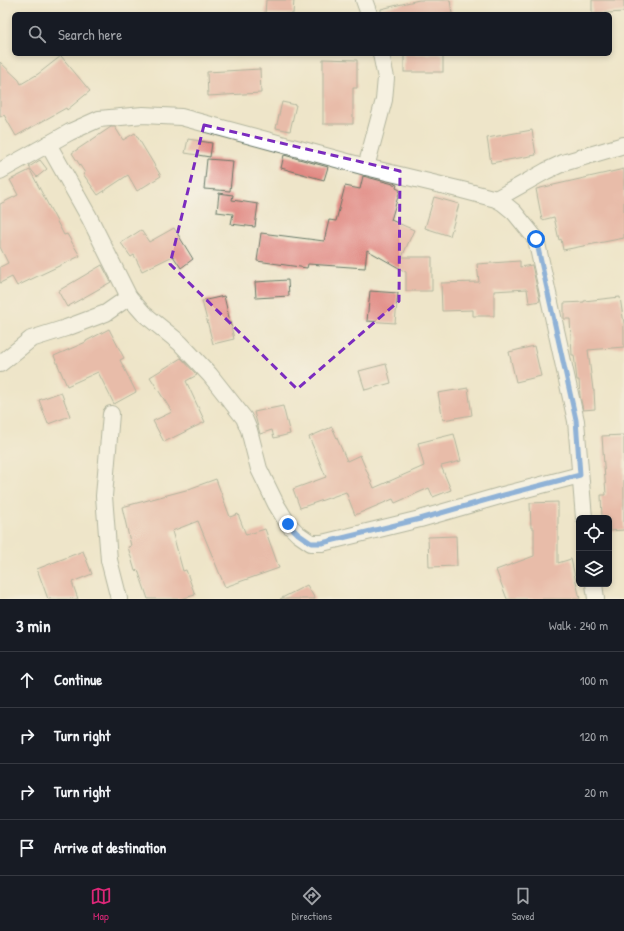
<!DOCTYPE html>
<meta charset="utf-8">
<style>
body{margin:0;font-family:"Patrick Hand",sans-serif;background:#20242c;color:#f1f3f6}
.controls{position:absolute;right:12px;bottom:12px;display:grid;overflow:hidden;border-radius:6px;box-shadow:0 2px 6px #0003}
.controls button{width:36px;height:36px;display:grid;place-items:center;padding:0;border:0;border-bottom:1px solid #363941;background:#171b24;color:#f1f3f6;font:20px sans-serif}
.stop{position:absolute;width:12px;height:12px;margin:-9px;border:3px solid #1a73e8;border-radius:50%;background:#fff}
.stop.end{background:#1a73e8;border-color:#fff;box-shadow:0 1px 4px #0008}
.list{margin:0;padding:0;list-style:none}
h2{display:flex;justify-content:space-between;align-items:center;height:52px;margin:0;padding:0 16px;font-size:17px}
h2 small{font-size:13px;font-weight:400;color:#9ea1a6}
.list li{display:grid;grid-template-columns:26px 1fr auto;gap:12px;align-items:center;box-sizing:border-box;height:56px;padding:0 16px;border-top:1px solid #363941}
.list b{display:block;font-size:15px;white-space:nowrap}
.list em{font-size:13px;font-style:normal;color:#9ea1a6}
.icon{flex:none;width:22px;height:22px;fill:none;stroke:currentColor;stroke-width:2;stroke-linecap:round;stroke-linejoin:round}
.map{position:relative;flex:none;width:624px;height:599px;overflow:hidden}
.search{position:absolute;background:#171b24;box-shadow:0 2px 6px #0003;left:12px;right:12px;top:12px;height:44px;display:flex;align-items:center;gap:10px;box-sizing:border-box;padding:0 14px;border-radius:6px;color:#9ea1a6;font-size:15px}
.sheet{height:276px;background:#171b24}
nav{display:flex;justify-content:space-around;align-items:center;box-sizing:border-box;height:56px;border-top:1px solid #363941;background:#171b24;font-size:11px;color:#9ea1a6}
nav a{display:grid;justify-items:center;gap:2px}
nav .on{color:#db2777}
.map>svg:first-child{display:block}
</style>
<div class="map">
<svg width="624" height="599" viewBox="0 0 624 599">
<rect width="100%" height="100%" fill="#f7f3e8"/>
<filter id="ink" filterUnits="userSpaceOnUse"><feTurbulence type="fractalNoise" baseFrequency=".025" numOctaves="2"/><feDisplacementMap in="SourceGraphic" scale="8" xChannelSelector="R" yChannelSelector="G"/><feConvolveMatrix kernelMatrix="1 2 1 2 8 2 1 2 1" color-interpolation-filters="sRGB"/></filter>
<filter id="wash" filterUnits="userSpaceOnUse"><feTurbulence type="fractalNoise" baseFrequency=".012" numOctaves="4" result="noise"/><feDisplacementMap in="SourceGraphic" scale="16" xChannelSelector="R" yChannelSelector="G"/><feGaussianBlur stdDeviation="0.9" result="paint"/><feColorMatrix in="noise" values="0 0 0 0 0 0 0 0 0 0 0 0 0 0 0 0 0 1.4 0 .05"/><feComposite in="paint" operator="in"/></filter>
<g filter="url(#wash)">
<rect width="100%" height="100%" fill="#eee5c9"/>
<g id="blocks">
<g fill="#e18983">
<polygon points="266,0 294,0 293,14 265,14"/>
<polygon points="419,0 450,0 452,14 381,14 381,9"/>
<polygon points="592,0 624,0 624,12 592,14"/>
<rect x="404" y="54" width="39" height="18"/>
<polygon points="61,56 90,91 67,110 66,108 16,136 4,115 0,117 0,62 19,80 21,84 38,74"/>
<polygon points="323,59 357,60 357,88 353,88 353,124 323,124"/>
<polygon points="260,69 261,93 208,96 207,72"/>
<polygon points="282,102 296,105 290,131 276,128"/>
<polygon points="111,127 115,127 123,140 135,133 161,176 137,191 128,175 98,195 83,174 85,173 72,153"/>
<polygon points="532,130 536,155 491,163 487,138"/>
<polygon points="188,139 212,143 210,157 185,153"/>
<polygon points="284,155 328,167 324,180 281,168"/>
<polygon points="207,159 233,161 230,191 204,189"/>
<polygon points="40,160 47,169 37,177 29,167"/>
<polygon points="624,169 624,238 563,250 561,239 559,240 554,217 542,220 536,189"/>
<polygon points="30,170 64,235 67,234 80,256 17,286 12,277 0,283 0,267 8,263 0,247 0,204 18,195 10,180"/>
<polygon points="363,176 397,185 396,188 400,190 391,220 414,230 402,257 432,257 432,291 406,291 406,272 367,250 365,268 308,264 307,268 257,261 261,233 324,241 329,220 336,221 345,186 360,189"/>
<polygon points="219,193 233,195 232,200 258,204 255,227 231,224 233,214 217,212"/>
<polygon points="434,197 459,204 450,236 425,228"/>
<polygon points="174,228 193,259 181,268 173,256 142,271 134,255 131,257 121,243 141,230 149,242"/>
<polygon points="520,261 520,267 532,265 540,301 529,303 527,289 494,291 494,316 473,316 473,310 442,311 441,283 479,282 477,264"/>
<polygon points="102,265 111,282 67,307 58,291"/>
<polygon points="288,280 289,296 256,298 255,282"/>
<polygon points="370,291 398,293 395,323 367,321"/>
<polygon points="224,296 234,339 213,344 202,301"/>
<polygon points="620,297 624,324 624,347 588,350 593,390 594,390 595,409 583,410 580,396 579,380 577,380 574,355 572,355 570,319 564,319 564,303 584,302 584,301"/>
<polygon points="109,329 124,358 120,360 136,392 114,404 98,372 67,386 54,356 86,342 86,341"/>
<polygon points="534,346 541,376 516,382 509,352"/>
<polygon points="181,358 197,375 186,381 205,422 164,442 153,421 172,412 150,377"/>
<polygon points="386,364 391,383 365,390 359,371"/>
<polygon points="468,388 472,415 443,420 438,393"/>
<polygon points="61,392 70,416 48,424 39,400"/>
<polygon points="283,406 290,434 274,438 272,430 260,434 254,412"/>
<polygon points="332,427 347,461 360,455 374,488 424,466 418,443 454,434 461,461 441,466 451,490 433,497 429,488 395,503 393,499 355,515 346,492 300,508 293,489 326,477 309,437"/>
<polygon points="624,435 624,530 610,531 609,518 602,518 601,495 606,495 602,436"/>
<polygon points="216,479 230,517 238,514 246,535 265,529 279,568 225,587 198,521 172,531 183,571 186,570 195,595 181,599 148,599 138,570 135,571 128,547 131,546 122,507 186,490"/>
<polygon points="558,502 558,563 571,559 580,599 507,599 496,570 534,556 534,528 531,528 530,503"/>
<polygon points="456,536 457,566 429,567 428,537"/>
<polygon points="83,551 92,574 72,582 78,599 48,599 37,569"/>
<polygon points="307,585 315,599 280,599"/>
</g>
</g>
</g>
<g filter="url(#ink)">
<use href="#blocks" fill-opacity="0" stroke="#677868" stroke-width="1"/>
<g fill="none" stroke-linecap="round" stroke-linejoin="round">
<defs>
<g id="street">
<polyline points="364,0 369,14"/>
<polyline points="48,144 89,217 129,297 143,313 180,343 210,375 244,418 249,430 259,469 276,504 288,524 298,534 311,543 322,543 420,519 503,495 580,475"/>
<polyline points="366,167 384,100 386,78 381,54"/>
<polyline points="0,171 70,132 99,119 143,115 181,117 366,167 462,190 496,199 503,203 514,212 536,239 576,421 584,518"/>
<polyline points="496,199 546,171 563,163 624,145"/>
<polyline points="0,364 31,339 66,328 106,313 129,297"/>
<polyline points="111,414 104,496 109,560 119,599"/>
<polyline points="594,584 596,599"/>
</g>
</defs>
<use href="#street" stroke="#677868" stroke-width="18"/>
<use href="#street" stroke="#fff" stroke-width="16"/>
</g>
</g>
<g fill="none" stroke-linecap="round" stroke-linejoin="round" filter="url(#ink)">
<polyline stroke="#1a73e8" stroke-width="5" points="288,524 298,534 311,543 322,543 420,519 504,495 580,475 576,420 536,239"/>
</g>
<path d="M0 0H624V599H0ZM204 125 400 171 399 301 297 389 170 264Z" fill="#eee5c9" fill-opacity=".55" fill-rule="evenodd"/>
<path fill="none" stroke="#7b2cbf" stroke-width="3" stroke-dasharray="8 5" stroke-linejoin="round" d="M204 125 400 171 399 301 297 389 170 264Z"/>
</svg>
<div class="controls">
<button><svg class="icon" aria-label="locate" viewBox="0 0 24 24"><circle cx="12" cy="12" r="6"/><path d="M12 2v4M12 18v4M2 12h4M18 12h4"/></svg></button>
<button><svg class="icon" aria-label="layers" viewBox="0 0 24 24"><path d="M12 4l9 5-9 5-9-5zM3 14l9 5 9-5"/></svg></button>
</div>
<div class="stop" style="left:536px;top:239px"></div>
<div class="stop end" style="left:288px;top:524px"></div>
<div class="search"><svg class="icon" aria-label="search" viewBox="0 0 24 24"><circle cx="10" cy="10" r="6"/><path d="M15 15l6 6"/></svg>Search here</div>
</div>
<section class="sheet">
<h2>3 min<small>Walk · 240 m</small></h2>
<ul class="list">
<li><svg class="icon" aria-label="ahead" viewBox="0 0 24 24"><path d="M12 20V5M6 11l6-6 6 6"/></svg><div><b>Continue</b></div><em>100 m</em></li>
<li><svg class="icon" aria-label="right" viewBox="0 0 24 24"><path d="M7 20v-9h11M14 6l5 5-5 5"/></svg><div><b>Turn right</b></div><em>120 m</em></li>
<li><svg class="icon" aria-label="right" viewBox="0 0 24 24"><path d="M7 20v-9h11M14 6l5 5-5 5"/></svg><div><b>Turn right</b></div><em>20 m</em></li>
<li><svg class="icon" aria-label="arrive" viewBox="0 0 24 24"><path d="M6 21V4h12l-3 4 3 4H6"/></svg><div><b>Arrive at destination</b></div></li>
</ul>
</section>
<nav>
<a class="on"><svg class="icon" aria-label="map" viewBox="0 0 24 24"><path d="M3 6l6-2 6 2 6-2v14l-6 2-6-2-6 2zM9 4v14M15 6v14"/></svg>Map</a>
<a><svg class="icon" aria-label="directions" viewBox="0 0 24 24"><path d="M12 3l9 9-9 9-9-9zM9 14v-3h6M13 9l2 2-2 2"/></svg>Directions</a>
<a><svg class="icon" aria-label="saved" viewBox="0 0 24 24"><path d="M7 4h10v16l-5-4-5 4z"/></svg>Saved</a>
</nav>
